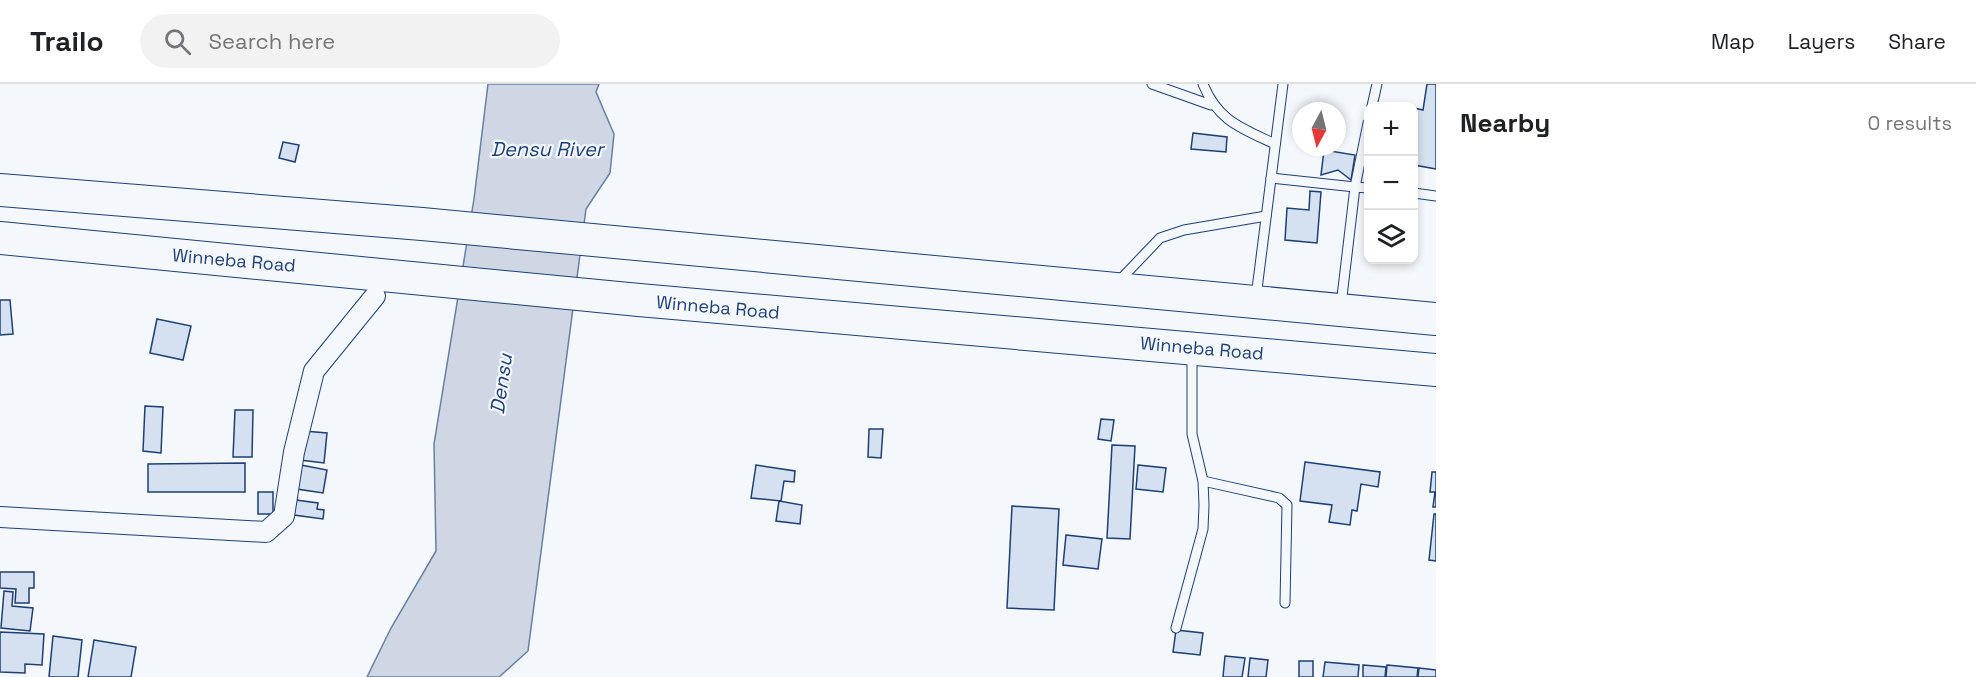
<!DOCTYPE html>
<meta charset="utf-8">
<style>
body{margin:0;font-family:"Space Grotesk",sans-serif;background:#f2f2f2;color:#202124}
.controls{position:absolute;right:18px;top:18px;display:grid;overflow:hidden;border-radius:12px;box-shadow:0 3px 9px #0003}
.controls button{width:54px;height:54px;display:grid;place-items:center;padding:0;border:0;border-bottom:2px solid #e0e0e0;background:#fff;color:#202124;font:30px sans-serif}
.compass{position:absolute;left:1292px;top:18px;width:54px;height:54px;border-radius:50%;background:#fff;box-shadow:0 3px 9px #0003;rotate:187deg}
.list{margin:0;padding:0;list-style:none}
h2{display:flex;justify-content:space-between;align-items:center;height:78px;margin:0;padding:0 24px;font-size:26px}
h2 small{font-size:20px;font-weight:400;color:#757577}
.icon{flex:none;width:33px;height:33px;fill:none;stroke:currentColor;stroke-width:2;stroke-linecap:round;stroke-linejoin:round}
.map{position:relative;flex:none;width:1436px;height:593px;overflow:hidden}
header{display:flex;align-items:center;gap:36px;box-sizing:border-box;height:84px;padding:0 30px;background:#fff;border-bottom:2px solid #e0e0e0}
header strong{font-size:28px}
nav{display:flex;gap:33px;margin-inline-start:auto;font-size:21px}
.search{width:420px;height:54px;background:#f2f2f2;display:flex;align-items:center;gap:15px;box-sizing:border-box;padding:0 21px;border-radius:33px;color:#757577;font-size:22px}
main{display:flex}
aside{flex:1;background:#fff}
.map>svg:first-child{display:block}
</style>
<header>
<strong>Trailo</strong>
<div class="search"><svg class="icon" aria-label="search" viewBox="0 0 24 24"><circle cx="10" cy="10" r="6"/><path d="M15 15l6 6"/></svg>Search here</div>
<nav><a>Map</a><a>Layers</a><a>Share</a></nav>
</header>
<main>
<div class="map">
<svg width="1436" height="593" viewBox="0 0 1436 593">
<rect width="100%" height="100%" fill="#f4f7fb"/>
<polygon fill="#cfd7e4" stroke="#687fa3" stroke-width="1.5" points="488,0 599,0 596,8 614,50 610,89 586,125 528,567 499,593 367,593 391,544 436,467 434,360 474,115"/>
<g fill="#d5e0f0" stroke="#1d3f73" stroke-width="1.5">
<polygon points="1427,0 1436,0 1436,85 1414,81 1414,24 1423,26"/>
<polygon points="1193,49 1227,53 1226,68 1191,65"/>
<polygon points="283,58 299,61 295,78 279,74"/>
<polygon points="1324,66 1355,71 1351,96 1338,86 1321,91"/>
<polygon points="1310,107 1321,108 1317,159 1285,156 1287,124 1309,126"/>
<polygon points="0,216 10,216 13,250 0,251"/>
<polygon points="157,235 191,242 183,276 150,269"/>
<polygon points="145,322 163,323 161,369 143,367"/>
<polygon points="235,326 253,326 252,373 233,373"/>
<polygon points="1101,335 1114,336 1111,357 1098,355"/>
<polygon points="869,345 883,345 881,374 868,373"/>
<polygon points="304,347 327,349 324,379 300,376"/>
<polygon points="1112,361 1135,362 1130,455 1107,454"/>
<polygon points="1305,378 1380,388 1378,403 1361,400 1357,427 1352,426 1350,441 1329,438 1332,421 1300,417"/>
<polygon points="245,379 245,408 148,408 148,380"/>
<polygon points="301,381 327,386 323,409 297,405"/>
<polygon points="756,381 795,387 794,398 784,397 781,417 751,414"/>
<polygon points="1138,381 1166,384 1163,408 1136,405"/>
<polygon points="1432,388 1436,388 1436,423 1433,423 1435,408 1430,408"/>
<rect x="258" y="408" width="15" height="22"/>
<polygon points="296,416 318,419 317,425 324,426 323,435 294,431"/>
<polygon points="779,417 802,421 800,440 776,437"/>
<polygon points="1012,422 1059,425 1054,526 1007,524"/>
<polygon points="1434,430 1436,430 1436,477 1429,476"/>
<polygon points="1066,451 1102,455 1098,485 1063,481"/>
<polygon points="0,488 34,488 34,504 29,504 29,519 15,519 16,505 0,504"/>
<polygon points="4,507 13,508 12,522 33,524 30,547 1,544"/>
<polygon points="1176,546 1203,549 1200,571 1173,568"/>
<polygon points="0,548 44,550 42,581 25,580 25,589 0,588"/>
<polygon points="53,552 82,556 78,593 49,593"/>
<polygon points="94,556 136,563 131,593 88,593"/>
<polygon points="1225,572 1245,574 1242,593 1223,593"/>
<polygon points="1250,574 1268,576 1266,593 1248,593"/>
<rect x="1299" y="577" width="14" height="16"/>
<polygon points="1325,578 1359,581 1358,593 1323,593"/>
<polygon points="1363,581 1386,583 1385,593 1363,593"/>
<polygon points="1387,581 1418,584 1417,593 1386,593"/>
<polygon points="1419,584 1436,586 1436,593 1418,593"/>
</g>
<g fill="none" stroke-linecap="round" stroke-linejoin="round">
<defs>
<g id="service">
<polyline points="1152,0 1211,21"/>
<path d="M1203 0C1218 37 1241 44 1275 60"/>
<polyline points="1372,22 1377,0"/>
<polyline points="1271,94 1355,103 1368,39"/>
<polyline points="1414,109 1436,112"/>
<polyline points="1119,197 1160,154 1184,146 1266,132"/>
<polyline points="1256,213 1283,0"/>
<polyline points="1341,221 1355,103 1368,104"/>
<polyline points="1203,397 1279,414 1287,421 1285,519"/>
<polyline points="1176,544 1203,445 1204,421 1203,397 1192,350 1192,269"/>
</g>
<polyline id="minor" points="0,433 266,448 284,432 294,368 314,287 375,212"/>
<g id="trunk">
<polyline points="0,106 422,140 1436,235"/>
<polyline points="0,154 639,216 1436,286"/>
</g>
</defs>
<use href="#service" stroke="#1d3f73" stroke-width="11"/>
<use href="#minor" stroke="#1d3f73" stroke-width="22"/>
<use href="#trunk" stroke="#1d3f73" stroke-width="34"/>
<use href="#service" stroke="#f4f7fb" stroke-width="9"/>
<use href="#minor" stroke="#f4f7fb" stroke-width="20"/>
<use href="#trunk" stroke="#f4f7fb" stroke-width="32"/>
</g>
<g text-anchor="middle" dominant-baseline="central" stroke-width="4.5" stroke-linejoin="round" paint-order="stroke">
<g font-size="18" fill="#1d3f73" stroke="#f4f7fb">
<text transform="translate(234 176) rotate(5)">Winneba Road</text>
<text transform="translate(718 223) rotate(5)">Winneba Road</text>
<text transform="translate(1202 264) rotate(5)">Winneba Road</text>
</g>
<g font-size="20" font-style="italic" fill="#1d3f73" stroke="#f4f7fb">
<text x="547" y="65">Densu River</text>
<text transform="translate(501 300) rotate(-82)">Densu</text>
</g>
</g>
</svg>
<div class="controls">
<button>+</button>
<button>−</button>
<button><svg class="icon" aria-label="layers" viewBox="0 0 24 24"><path d="M12 4l9 5-9 5-9-5zM3 14l9 5 9-5"/></svg></button>
</div>
<svg class="compass" viewBox="-18 -18 36 36"><path d="M0-13l5 13h-10z" fill="#e53935"/><path d="M0 13l5-13h-10z" fill="#757577"/></svg>
</div>
<aside>
<h2>Nearby<small>0 results</small></h2>
<ul class="list">
</ul>
</aside>
</main>
